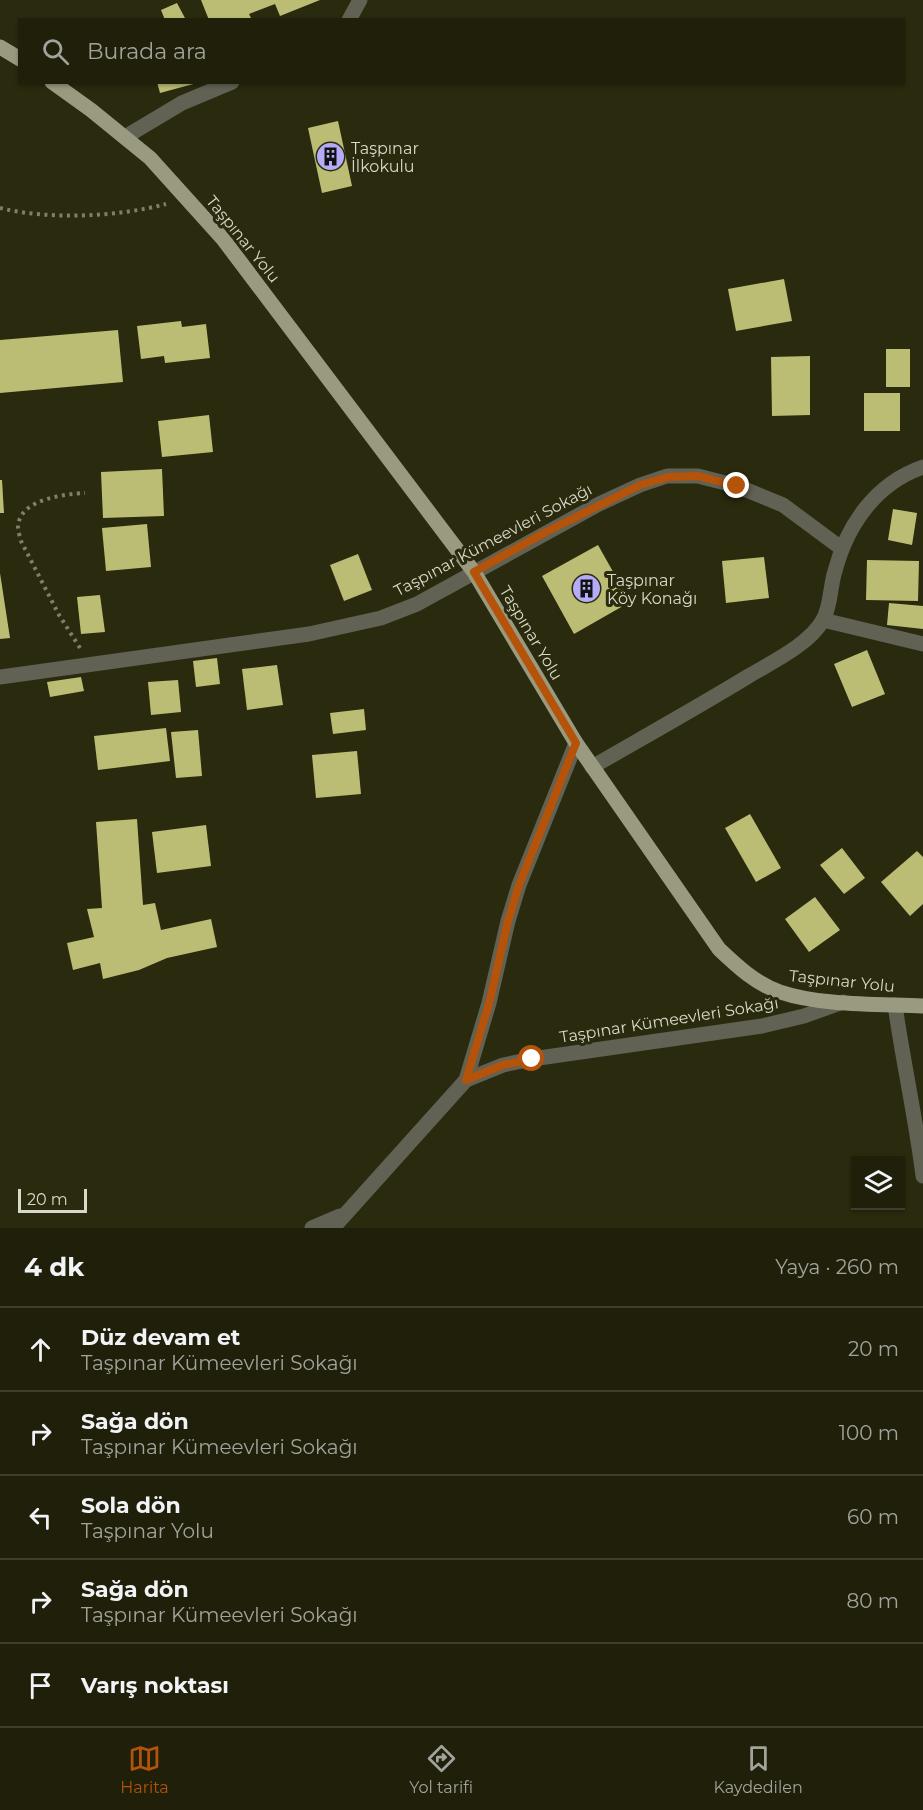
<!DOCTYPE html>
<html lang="tr">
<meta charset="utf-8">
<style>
body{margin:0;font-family:Montserrat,sans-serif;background:#282813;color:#f1f3f6}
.controls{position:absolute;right:18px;bottom:18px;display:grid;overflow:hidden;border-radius:0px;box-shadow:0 2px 4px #0004}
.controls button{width:54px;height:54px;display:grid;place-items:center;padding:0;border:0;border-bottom:2px solid #3d3e2b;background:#20200a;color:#f1f3f6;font:30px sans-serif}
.scale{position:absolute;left:18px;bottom:15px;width:69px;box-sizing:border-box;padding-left:6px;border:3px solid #d8d9c8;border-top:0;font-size:16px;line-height:21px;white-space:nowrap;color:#d8d9c8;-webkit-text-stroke:4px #2a2a0e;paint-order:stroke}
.stop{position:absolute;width:18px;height:18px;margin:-14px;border:4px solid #b45309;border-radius:50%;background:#fff}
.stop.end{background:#b45309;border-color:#fff;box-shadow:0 2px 6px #0008}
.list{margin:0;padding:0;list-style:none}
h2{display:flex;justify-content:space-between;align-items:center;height:78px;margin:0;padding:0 24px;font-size:26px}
h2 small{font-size:20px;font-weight:400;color:#a2a39c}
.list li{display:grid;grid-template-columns:39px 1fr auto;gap:18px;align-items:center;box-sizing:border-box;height:84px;padding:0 24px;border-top:2px solid #3d3e2b}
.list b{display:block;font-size:22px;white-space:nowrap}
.list p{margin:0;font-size:20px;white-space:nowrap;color:#a2a39c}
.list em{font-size:20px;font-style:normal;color:#a2a39c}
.icon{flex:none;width:33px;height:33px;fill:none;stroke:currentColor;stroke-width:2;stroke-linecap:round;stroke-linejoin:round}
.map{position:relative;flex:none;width:923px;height:1228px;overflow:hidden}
.search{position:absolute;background:#20200a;box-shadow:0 2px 4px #0004;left:18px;right:18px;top:18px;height:66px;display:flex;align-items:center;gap:15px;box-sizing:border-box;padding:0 21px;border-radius:0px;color:#a2a39c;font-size:22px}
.sheet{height:498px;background:#20200a}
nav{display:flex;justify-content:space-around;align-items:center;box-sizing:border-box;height:84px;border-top:2px solid #3d3e2b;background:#20200a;font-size:16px;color:#a2a39c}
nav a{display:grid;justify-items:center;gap:3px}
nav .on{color:#b45309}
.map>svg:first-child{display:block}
</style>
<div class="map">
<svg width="923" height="1228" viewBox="0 0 923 1228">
<rect width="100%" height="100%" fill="#2a2a0e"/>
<g fill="#bcbd75">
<polygon points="201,0 320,0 280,16 275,4 249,14 252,20 209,20"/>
<polygon points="177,3 186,20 165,20 161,10"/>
<polygon points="157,82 197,82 197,83 160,93"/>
<polygon points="338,121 352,186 322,193 308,128"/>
<polygon points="784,279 792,321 736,331 728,289"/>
<polygon points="181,321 182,327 206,324 210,358 165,363 164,356 141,359 137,326"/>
<polygon points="118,330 123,382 0,393 0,340"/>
<rect x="886" y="349" width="24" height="38"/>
<polygon points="810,356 810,415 772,416 771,357"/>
<rect x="864" y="393" width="36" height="38"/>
<polygon points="209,415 213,452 162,457 158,421"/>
<polygon points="162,469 164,516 103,518 101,472"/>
<polygon points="0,480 2,480 4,513 0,513"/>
<polygon points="893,509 917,513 912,545 888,540"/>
<polygon points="147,524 151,567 106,571 102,528"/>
<polygon points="598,545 630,602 574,634 542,576"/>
<polygon points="358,554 372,590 344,601 330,565"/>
<polygon points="764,557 769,598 726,603 722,561"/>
<polygon points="867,560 919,561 918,601 866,600"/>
<polygon points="0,573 10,638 0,639"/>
<polygon points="100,595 105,632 81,634 77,597"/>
<polygon points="889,603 923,606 923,629 887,625"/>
<polygon points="867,650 885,694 852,707 834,664"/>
<polygon points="217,658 220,684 196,687 193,661"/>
<polygon points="277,665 283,705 247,710 242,669"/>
<polygon points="81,677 84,691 50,697 47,682"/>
<polygon points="178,680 181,712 151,715 148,682"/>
<polygon points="364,709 366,730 333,734 330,713"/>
<polygon points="166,728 170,761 98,770 94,736"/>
<polygon points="198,730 202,776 176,778 171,732"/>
<polygon points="357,751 361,794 316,798 312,755"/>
<polygon points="750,814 781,868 756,882 725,828"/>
<polygon points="137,819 143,905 155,903 161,930 211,919 217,947 167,958 139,970 103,979 100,963 73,970 67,943 94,937 87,909 102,908 96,822"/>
<polygon points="206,825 211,866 157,873 152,832"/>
<polygon points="842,848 865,878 844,894 820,865"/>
<polygon points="917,851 923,857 923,904 910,916 881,882"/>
<polygon points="815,897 840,930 809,952 785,919"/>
</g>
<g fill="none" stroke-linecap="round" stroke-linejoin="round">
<g stroke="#7f8069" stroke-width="4" stroke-dasharray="3 4.5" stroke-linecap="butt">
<path d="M0 208C49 220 117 217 166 204"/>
<path d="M80 648 59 615 21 541C20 537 18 531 18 527 19 499 65 494 85 493"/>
</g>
<g stroke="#616154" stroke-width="15">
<polyline points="349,20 360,0"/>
<polyline points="125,137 182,103 232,82"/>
<polyline points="823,620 923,644"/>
<polyline points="0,677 309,634 381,618 417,604 599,504 640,485 667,476 698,476 737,486 783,505 841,548"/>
<path d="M592 767C644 737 696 708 747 677 770 663 809 645 823 620 831 606 830 586 835 571 847 525 876 483 923 467"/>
<path d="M895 1005C903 1062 916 1119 923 1176"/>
<polyline points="466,1080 489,1003 508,921 519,885 576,743"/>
<polyline points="312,1228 340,1216"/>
<polyline points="333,1228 466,1080 503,1065 532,1059 762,1026 804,1016 843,1002"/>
</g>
<g stroke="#999a80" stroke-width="15">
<polyline points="0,47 20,59"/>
<path d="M52 82 91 110 150 158 223 239 474 572 576 743 719 949C737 966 756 984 780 992 821 1006 879 1004 923 1006"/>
</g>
</g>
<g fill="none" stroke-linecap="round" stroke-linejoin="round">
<polyline stroke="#b45309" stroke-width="8" points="532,1059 503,1065 466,1080 489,1004 508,921 519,885 576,743 474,572 544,533 640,485 668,477 698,476 737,486"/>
</g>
<defs>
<symbol id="building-disc" viewBox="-11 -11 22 22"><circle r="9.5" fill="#b4acf9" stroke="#2a2a0e"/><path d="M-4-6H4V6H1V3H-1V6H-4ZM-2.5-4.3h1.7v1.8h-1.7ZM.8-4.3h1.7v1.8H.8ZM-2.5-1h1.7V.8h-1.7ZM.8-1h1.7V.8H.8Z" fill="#111"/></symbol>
</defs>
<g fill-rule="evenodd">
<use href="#building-disc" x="314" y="140" width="33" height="33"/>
<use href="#building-disc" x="570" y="572" width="33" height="33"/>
</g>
<g text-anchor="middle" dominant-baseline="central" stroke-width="6" stroke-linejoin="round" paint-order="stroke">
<g font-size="16" fill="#d8d9c8" stroke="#2a2a0e" text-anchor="start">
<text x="351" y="148">Taşpınar<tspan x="351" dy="18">İlkokulu</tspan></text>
<text x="607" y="580">Taşpınar<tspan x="607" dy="18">Köy Konağı</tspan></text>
</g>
<g font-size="16" fill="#d8d9c8" stroke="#2a2a0e">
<text transform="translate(243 239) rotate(51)">Taşpınar Yolu</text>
<text transform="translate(493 540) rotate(-28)">Taşpınar Kümeevleri Sokağı</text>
<text transform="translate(531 633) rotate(59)">Taşpınar Yolu</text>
<text transform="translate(842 981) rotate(6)">Taşpınar Yolu</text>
<text transform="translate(669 1020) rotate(-9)">Taşpınar Kümeevleri Sokağı</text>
</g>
</g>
</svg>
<div class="controls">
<button><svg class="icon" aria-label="layers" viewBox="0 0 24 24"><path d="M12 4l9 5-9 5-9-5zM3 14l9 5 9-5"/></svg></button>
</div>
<div class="scale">20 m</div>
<div class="stop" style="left:532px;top:1059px"></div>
<div class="stop end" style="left:737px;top:486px"></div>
<div class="search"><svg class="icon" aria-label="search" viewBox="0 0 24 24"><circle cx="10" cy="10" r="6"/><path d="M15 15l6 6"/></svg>Burada ara</div>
</div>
<section class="sheet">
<h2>4 dk<small>Yaya · 260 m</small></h2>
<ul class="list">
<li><svg class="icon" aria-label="ahead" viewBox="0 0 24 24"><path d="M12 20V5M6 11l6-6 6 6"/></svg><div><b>Düz devam et</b><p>Taşpınar Kümeevleri Sokağı</p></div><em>20 m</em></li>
<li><svg class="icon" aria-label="right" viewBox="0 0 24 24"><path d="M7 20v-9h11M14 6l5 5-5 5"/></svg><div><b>Sağa dön</b><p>Taşpınar Kümeevleri Sokağı</p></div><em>100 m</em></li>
<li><svg class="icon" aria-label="left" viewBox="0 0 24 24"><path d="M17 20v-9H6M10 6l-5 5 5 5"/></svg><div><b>Sola dön</b><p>Taşpınar Yolu</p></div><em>60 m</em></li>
<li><svg class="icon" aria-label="right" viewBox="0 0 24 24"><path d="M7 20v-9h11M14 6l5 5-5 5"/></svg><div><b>Sağa dön</b><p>Taşpınar Kümeevleri Sokağı</p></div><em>80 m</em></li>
<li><svg class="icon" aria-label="arrive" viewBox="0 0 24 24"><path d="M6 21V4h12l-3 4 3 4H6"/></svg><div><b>Varış noktası</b></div></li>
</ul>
</section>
<nav>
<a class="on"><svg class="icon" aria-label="map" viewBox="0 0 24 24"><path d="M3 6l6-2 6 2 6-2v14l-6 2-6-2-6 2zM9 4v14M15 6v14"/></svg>Harita</a>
<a><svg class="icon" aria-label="directions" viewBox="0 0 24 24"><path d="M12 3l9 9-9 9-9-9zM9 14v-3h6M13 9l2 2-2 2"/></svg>Yol tarifi</a>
<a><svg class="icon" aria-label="saved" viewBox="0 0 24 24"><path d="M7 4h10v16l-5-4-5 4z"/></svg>Kaydedilen</a>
</nav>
